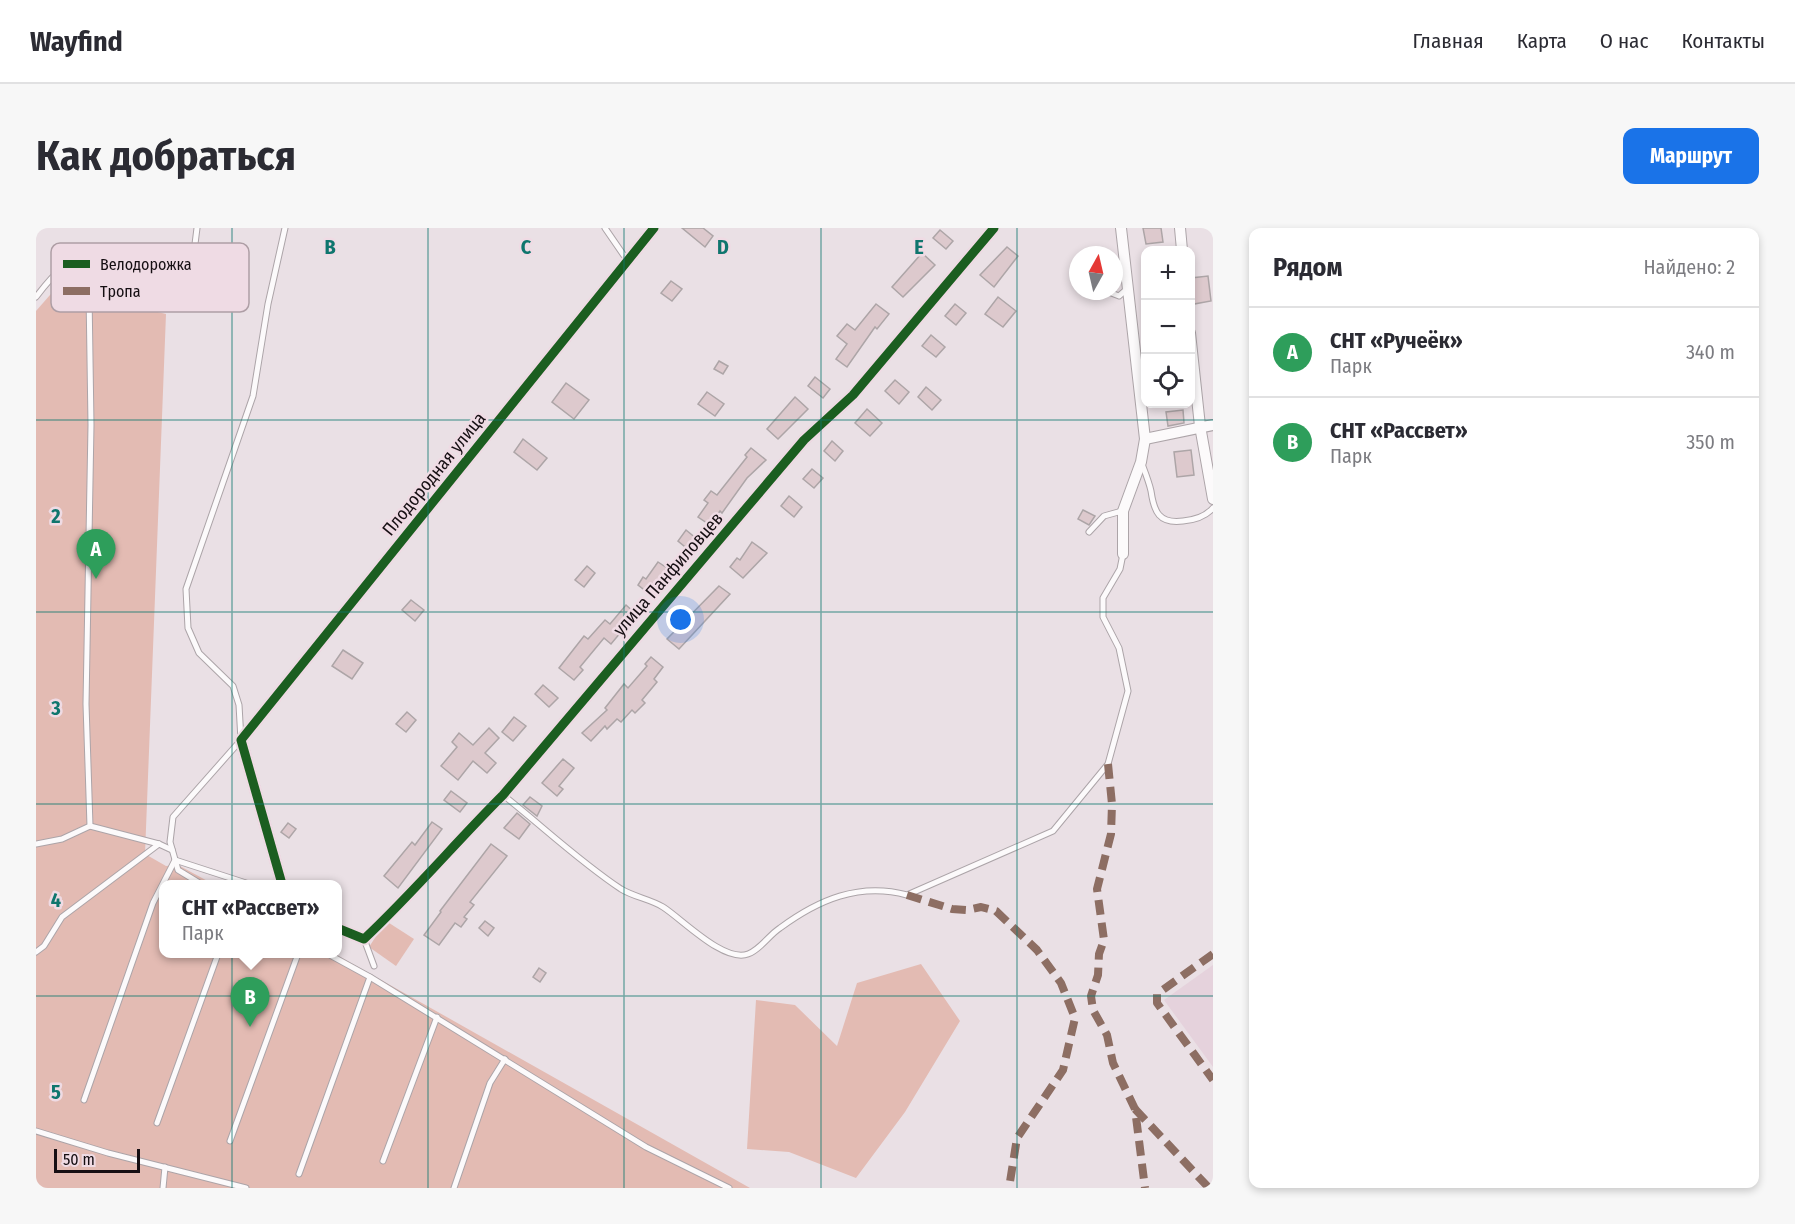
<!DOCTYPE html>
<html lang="ru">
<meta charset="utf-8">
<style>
body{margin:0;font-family:"Fira Sans Condensed",sans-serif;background:#f7f7f7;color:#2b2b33}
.controls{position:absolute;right:18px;top:18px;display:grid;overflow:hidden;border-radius:12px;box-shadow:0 3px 9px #0003}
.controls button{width:54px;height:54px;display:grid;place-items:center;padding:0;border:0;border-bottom:2px solid #e1e1e2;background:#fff;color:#2b2b33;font:30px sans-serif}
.compass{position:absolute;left:1033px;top:18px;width:54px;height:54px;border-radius:50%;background:#fff;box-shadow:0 3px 9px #0003;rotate:8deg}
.scale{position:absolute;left:18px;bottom:15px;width:86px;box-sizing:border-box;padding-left:6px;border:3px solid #160f13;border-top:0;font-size:16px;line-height:21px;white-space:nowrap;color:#160f13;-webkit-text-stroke:4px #efdbe4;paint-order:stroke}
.you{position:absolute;left:645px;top:392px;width:21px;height:21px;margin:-15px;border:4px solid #fff;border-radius:50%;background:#1a73e8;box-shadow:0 0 0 9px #1a73e833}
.badge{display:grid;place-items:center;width:39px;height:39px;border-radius:50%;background:#1a73e8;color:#fff;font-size:20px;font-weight:700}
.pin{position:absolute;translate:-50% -50px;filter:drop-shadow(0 2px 3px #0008)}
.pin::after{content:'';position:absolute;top:32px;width:21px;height:18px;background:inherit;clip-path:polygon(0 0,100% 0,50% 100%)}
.popup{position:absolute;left:123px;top:652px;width:183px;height:78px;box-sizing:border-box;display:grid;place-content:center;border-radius:12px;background:#fff;filter:drop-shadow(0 2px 4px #0005);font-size:20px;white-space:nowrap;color:#7c7c81}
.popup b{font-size:22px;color:#2b2b33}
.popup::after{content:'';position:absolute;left:50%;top:100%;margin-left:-12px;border:12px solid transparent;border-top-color:#fff}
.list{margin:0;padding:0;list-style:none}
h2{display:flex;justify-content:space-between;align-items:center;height:78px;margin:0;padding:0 24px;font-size:26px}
h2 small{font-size:20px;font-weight:400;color:#7c7c81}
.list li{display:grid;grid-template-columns:39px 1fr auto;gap:18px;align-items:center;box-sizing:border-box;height:90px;padding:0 24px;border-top:2px solid #e1e1e2}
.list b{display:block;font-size:22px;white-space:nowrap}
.list p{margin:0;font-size:20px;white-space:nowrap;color:#7c7c81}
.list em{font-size:20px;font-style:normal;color:#7c7c81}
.icon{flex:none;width:33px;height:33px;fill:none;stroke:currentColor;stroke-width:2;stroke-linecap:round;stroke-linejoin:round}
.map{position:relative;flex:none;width:1177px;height:960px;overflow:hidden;border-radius:12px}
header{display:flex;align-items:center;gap:36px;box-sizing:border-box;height:84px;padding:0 30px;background:#fff;border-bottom:2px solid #e1e1e2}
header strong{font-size:28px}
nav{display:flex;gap:33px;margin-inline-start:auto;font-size:21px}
.intro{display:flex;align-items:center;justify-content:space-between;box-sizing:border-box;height:144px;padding:0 36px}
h1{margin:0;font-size:42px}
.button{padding:15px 27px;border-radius:12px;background:#1a73e8;color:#fff;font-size:21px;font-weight:700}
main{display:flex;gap:36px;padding:0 36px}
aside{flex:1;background:#fff;border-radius:12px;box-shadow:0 3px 9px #0003}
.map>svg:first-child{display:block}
</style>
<header>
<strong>Wayfind</strong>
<nav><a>Главная</a><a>Карта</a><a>О нас</a><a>Контакты</a></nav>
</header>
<div class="intro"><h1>Как добраться</h1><a class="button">Маршрут</a></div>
<main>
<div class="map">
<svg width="1177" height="960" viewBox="0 0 1177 960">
<rect width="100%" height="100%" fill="#eae0e5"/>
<polygon fill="#e5d2dc" points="1177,737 1177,839 1128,772"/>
<g fill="#e3bbb3">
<polygon points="21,59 130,86 109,626 130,638 142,637 177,656 127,656 127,726 299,726 714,960 0,960 0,83"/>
<polygon points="350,693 378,711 360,738 333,719"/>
<polygon points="885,736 924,793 869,884 820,950 753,924 711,921 720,772 759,777 801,818 821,755"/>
</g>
<g fill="#ddc9cd" stroke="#ada5a7" stroke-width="1.5">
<polygon points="646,0 667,0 677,8 669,19"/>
<polygon points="1107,0 1125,0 1127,14 1110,16"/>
<polygon points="904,2 917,13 910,21 897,10"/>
<polygon points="971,19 982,28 958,59 944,47"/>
<polygon points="886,25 899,37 867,69 856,59"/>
<polygon points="1172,48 1175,73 1158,76 1155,50"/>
<polygon points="635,53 646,61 636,73 625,65"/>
<polygon points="962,69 980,83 967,99 949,86"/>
<polygon points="840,76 853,86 841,101 839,99 811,139 800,131 811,116 801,108 811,96 819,102"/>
<polygon points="919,76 930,85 920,97 909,88"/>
<polygon points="895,107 909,119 900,129 886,118"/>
<polygon points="683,133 692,138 687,146 678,141"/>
<polygon points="779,149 794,161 787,170 772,158"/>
<polygon points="859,152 873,164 863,176 849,163"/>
<polygon points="530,155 553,172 538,191 516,174"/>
<polygon points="890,159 905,172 896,182 882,169"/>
<polygon points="671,164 688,176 679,188 662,176"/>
<polygon points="759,169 772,181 742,211 731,201"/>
<polygon points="831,181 846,195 834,208 819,195"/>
<polygon points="1147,182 1148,195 1132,198 1130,184"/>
<polygon points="487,211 511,230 501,242 478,224"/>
<polygon points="796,213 807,223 799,233 788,223"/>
<polygon points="715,220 730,232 711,250 686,285 684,283 674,297 662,289 672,275 668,272 675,263 681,267 711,229 709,227"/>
<polygon points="1155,222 1158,247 1141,249 1138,224"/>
<polygon points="776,241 787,250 778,260 767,251"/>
<polygon points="753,268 766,279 758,289 745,278"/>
<polygon points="1047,282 1059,288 1053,297 1042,291"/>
<polygon points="650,302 662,312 654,323 642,313"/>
<polygon points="716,314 731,325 707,350 694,339 701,330 704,332"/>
<polygon points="622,334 634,342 615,367 602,357 607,349 610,351"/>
<polygon points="551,338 559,345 548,359 539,352"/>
<polygon points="683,358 694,366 643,421 631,411"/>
<polygon points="375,372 388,382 379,393 366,382"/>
<polygon points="590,377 600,386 575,416 568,410 544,439 547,442 538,452 523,440 548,408 552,411 569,392 574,396"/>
<polygon points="307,422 327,435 316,451 296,438"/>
<polygon points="615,429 627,439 618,451 621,454 606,472 609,475 599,485 596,482 585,494 581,491 571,501 569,498 555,513 546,505 571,482 569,480 588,456 592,460 611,438 609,436"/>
<polygon points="507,457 522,470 513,479 499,466"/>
<polygon points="371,484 380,492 370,504 360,496"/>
<polygon points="478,489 490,498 477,513 466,504"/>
<polygon points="453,500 463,510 449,525 460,535 451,545 437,533 422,552 405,538 421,519 416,514 423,505 437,517"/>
<polygon points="527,531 538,540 523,558 527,561 521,568 506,555"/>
<polygon points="415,563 431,575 424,584 408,572"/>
<polygon points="494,569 506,578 501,588 487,577"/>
<polygon points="481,585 494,596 483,611 468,600"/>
<polygon points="396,594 406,601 362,660 348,648 376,614 379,617"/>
<polygon points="252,595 260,601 253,610 245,604"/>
<polygon points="455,616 471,628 434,674 438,677 428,689 431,691 425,699 419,695 403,717 388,707 405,684 404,683"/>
<polygon points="449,693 458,700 452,708 443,700"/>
<polygon points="503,740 510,745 504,754 497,749"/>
</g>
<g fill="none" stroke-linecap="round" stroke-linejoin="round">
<defs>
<g id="service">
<polyline points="569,0 591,32"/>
<polyline points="1070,63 1083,68 1091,61"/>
<path d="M0 69C19 44 31 32 61 20"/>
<path d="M1106 236C1109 244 1113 254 1115 263 1118 284 1123 296 1147 293 1158 292 1170 288 1177 280"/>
<polyline points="1053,304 1068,288 1086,283"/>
<path d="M467 567C505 597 544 634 585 661 598 669 614 671 627 679 646 691 688 735 712 726 724 722 733 707 744 700 782 672 823 654 871 667L1017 603 1072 536 1092 463 1083 420 1067 389V370L1084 341 1087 326"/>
<polyline points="54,598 123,616 136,622"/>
<path d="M0 616 26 611 54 598 50 476 55 197 53 65 61 20C92 18 120 30 151 27L159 16 161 0"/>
<polyline points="165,656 142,642 134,614 137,589 205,512 203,477 197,458 163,425 152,400 150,361 217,168 232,76 249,0"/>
<polyline points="328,711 338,738"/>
<polyline points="0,724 8,718 26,689 123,616"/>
<polyline points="292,726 334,749 610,919 693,960"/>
<polyline points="48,872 117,675 139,632 213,656"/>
<polyline points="121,895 182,726"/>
<polyline points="0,903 72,925 210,960"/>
<polyline points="194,913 262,726"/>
<polyline points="347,933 401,789"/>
<polyline points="263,946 334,749"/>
<polyline points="127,960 129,939"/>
<polyline points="418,960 454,855 469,831"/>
</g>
<g id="minor">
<polyline points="1085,0 1109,211 1105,234 1087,283 1087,326"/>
<polyline points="1144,0 1146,22"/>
<polyline points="1154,105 1164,198 1177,271"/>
<polyline points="1109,211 1177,197"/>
<polyline points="246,656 205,512 618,0"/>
<path d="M301 700 328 711C377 665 420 614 467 567L768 212 817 167 958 0"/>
</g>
</defs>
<use href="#service" stroke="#aca4a8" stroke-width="7"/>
<use href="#minor" stroke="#aca4a8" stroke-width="12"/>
<use href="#service" stroke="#fcfafb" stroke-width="5"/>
<use href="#minor" stroke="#fcfafb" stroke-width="10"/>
<g stroke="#8d6e63" stroke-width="8" stroke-dasharray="15 8" stroke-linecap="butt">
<polyline points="1072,536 1076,576 1075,606 1061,661 1068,712 1063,726 1062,747 1055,768 1057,782 1071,807 1077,835 1099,881 1109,960"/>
<polyline points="871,667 916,681 931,682 945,679 960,683 1001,722 1025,755 1039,790 1027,842 981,910 973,960"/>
<polyline points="1177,726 1121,766 1121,775 1177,852"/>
<polyline points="1099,881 1173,960"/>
</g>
<defs>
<g id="cycleway">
<polyline points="246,656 205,512 618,0"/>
<path d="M301 700 328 711C377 665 420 614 467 567L768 212 817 167 958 0"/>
</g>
</defs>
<use href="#cycleway" stroke="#efdbe4" stroke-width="13"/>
<use href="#cycleway" stroke="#1b5e20" stroke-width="9"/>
</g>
<path fill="none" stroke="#0f766e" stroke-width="1.5" stroke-opacity="0.55" d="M196 0V960M392 0V960M588 0V960M785 0V960M981 0V960M0 192H1177M0 384H1177M0 576H1177M0 768H1177"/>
<g text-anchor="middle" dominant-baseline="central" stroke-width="5" stroke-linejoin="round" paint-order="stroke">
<g font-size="18" fill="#160f13" stroke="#efdbe4">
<text transform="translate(398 246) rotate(-51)">Плодородная улица</text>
<text transform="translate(632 346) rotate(-49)">улица Панфиловцев</text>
</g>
</g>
<rect x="15" y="15" width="198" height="69" rx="9" fill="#efdbe4" stroke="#ae9ea5" stroke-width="1.5"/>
<rect x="27" y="32" width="27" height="8" fill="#1b5e20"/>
<rect x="27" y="59" width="27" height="8" fill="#8d6e63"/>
<g font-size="16" fill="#160f13">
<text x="64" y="42">Велодорожка</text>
<text x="64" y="69">Тропа</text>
</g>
<g font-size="20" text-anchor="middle" font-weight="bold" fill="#0f766e" stroke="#efdbe4" stroke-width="5" stroke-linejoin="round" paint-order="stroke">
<text x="294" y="26">B</text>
<text x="490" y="26">C</text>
<text x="687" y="26">D</text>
<text x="883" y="26">E</text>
<text x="20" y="295">2</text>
<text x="20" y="487">3</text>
<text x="20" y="679">4</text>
<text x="20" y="871">5</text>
</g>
</svg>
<div class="controls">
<button>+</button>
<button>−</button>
<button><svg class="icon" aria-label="locate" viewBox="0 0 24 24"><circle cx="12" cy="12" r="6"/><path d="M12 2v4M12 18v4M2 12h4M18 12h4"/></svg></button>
</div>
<svg class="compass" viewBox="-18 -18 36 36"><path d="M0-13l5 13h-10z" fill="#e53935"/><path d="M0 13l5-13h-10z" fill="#7c7c81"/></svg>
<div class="scale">50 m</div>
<div class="you"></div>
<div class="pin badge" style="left:60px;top:351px;background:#2e9e5b">A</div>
<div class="pin badge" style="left:214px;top:799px;background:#2e9e5b">B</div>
<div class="popup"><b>СНТ «Рассвет»</b>Парк</div>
</div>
<aside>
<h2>Рядом<small>Найдено: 2</small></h2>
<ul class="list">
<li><span class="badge" style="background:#2e9e5b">A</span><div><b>СНТ «Ручеёк»</b><p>Парк</p></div><em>340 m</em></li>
<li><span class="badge" style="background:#2e9e5b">B</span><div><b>СНТ «Рассвет»</b><p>Парк</p></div><em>350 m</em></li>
</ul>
</aside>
</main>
